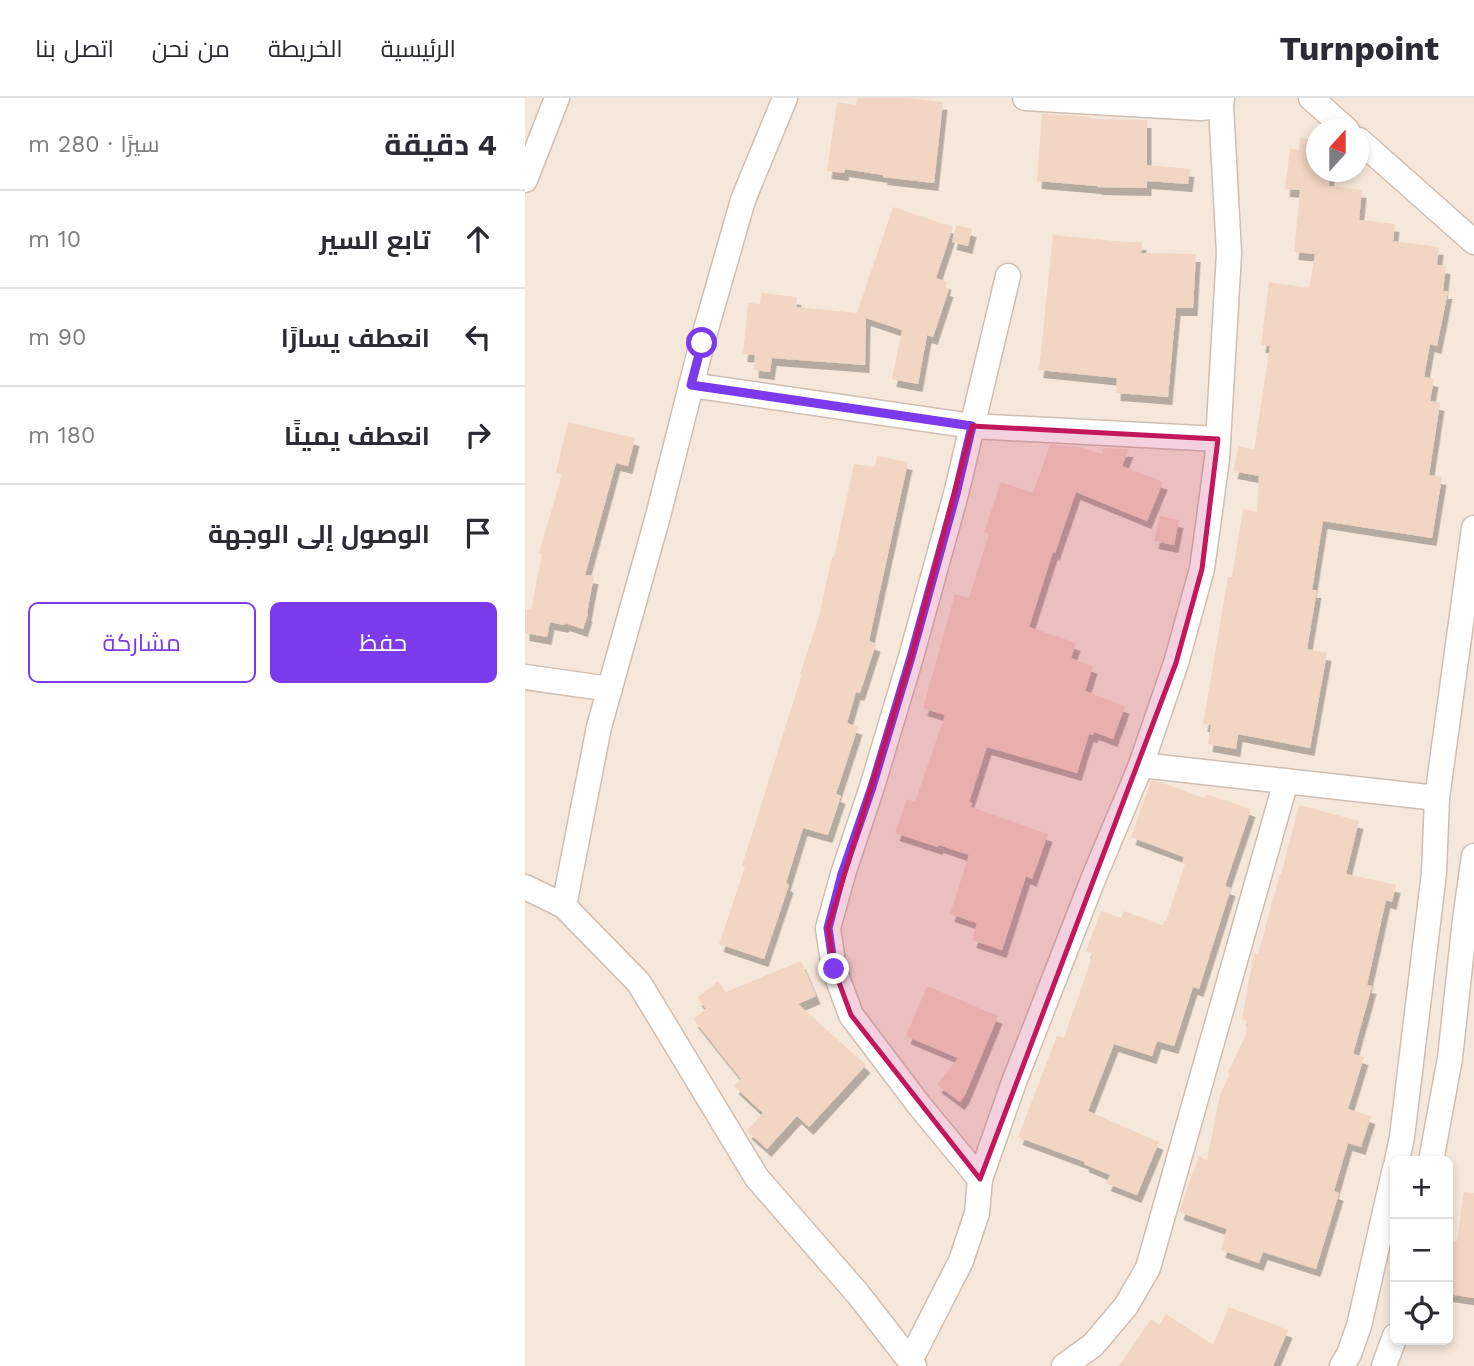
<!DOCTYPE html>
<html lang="ar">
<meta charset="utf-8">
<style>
body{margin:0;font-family:"Work Sans",Cairo,sans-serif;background:#f2f2f3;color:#2b2b33;direction:rtl}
.controls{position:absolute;right:21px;bottom:21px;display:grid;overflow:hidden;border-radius:10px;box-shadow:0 4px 10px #0003}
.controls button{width:63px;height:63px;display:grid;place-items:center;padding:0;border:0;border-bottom:2px solid #e1e1e2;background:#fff;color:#2b2b33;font:35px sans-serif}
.compass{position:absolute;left:781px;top:21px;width:63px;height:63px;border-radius:50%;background:#fff;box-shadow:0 4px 10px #0003;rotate:21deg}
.stop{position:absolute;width:21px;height:21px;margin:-16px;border:5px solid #7c3aed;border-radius:50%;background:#fff}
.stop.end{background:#7c3aed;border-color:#fff;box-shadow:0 2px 7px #0008}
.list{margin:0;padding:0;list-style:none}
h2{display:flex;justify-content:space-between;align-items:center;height:91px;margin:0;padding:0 28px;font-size:30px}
h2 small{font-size:23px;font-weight:400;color:#7c7c81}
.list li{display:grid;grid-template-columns:46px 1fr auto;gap:21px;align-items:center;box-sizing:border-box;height:98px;padding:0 28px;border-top:2px solid #e1e1e2}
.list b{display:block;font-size:26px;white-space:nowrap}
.list em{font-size:23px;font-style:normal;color:#7c7c81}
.actions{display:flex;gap:14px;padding:21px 28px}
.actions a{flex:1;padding:16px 0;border:2px solid #7c3aed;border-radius:10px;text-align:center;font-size:24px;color:#7c3aed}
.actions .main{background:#7c3aed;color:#fff}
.icon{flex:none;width:38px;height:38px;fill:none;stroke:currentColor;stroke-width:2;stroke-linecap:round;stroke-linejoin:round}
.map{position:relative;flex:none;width:949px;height:1268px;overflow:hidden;direction:ltr}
header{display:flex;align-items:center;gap:42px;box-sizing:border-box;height:98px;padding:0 35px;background:#fff;border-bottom:2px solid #e1e1e2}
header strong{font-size:33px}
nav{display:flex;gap:38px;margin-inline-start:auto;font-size:24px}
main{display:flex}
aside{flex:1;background:#fff}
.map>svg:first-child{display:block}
</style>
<header>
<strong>Turnpoint</strong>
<nav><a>الرئيسية</a><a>الخريطة</a><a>من نحن</a><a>اتصل بنا</a></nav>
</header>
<main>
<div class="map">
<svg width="949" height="1268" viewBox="0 0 949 1268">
<defs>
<filter id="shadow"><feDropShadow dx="4.5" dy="8" stdDeviation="0" flood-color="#0004"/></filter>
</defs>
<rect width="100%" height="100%" fill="#fdf6ec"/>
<path fill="#f5e8da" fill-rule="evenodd" d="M0 0H949V1268H0ZM792 32H834V74H792ZM870 1063H923V1242H870Z"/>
<g fill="#f3d5c3" filter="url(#shadow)">
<polygon points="332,0 384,0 418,4 409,85 358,79 358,77 320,71 319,75 302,73 312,4 331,7"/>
<polygon points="517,16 566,19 566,21 622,22 622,67 665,71 663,86 622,83 622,90 572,89 572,88 512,83"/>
<polygon points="775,40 792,42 792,74 805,74 804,88 837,92 834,122 870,126 868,143 914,149 912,167 921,168 918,193 923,193 912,248 905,246 899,279 909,281 905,303 915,305 904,377 917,379 907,440 798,423 787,492 792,492 782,551 802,555 785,650 713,636 711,651 683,646 686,627 678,626 703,479 707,479 718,411 732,414 734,378 708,373 714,348 729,352 745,248 736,247 744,184 784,190 790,156 769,154 775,92 760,91 765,51 774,52"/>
<polygon points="368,109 428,129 411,180 422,184 420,190 424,191 408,239 402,237 393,286 367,281 377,232 341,220 340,267 247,260 245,274 229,272 230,257 218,256 223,205 235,206 236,195 272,199 271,209 332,215"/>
<polygon points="431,127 447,131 443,148 427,144"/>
<polygon points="528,137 600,144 617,144 616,155 671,156 668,210 651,210 643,299 591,295 592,280 514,272"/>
<polygon points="43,324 110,340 103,368 91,365 60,477 69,478 62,515 63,516 58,531 40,525 39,527 25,524 22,539 0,535 0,511 6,512 17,456 14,455 37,376 31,374"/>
<polygon points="525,347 555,349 577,356 579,350 604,351 597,368 638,384 622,423 551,394 530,455 528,454 504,529 551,545 546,560 568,568 560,593 600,608 588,641 569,634 568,637 564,636 552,675 462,649 444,704 447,705 446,709 523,736 507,781 501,778 477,852 447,842 452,825 425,816 444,757 414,747 413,749 370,735 382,701 390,704 420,617 398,610 430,496 444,500 464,436 459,434 476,384 508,395"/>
<polygon points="352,358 383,364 344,543 351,546 335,595 331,594 322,625 333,629 311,696 316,698 303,737 278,730 261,785 264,787 239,861 194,846 220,769 217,768 277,576 275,576 294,518 307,459 309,459 329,366 350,369"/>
<polygon points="635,418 654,422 649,447 629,443"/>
<polygon points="626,683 635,684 679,700 681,696 726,711 700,788 706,790 674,891 668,889 649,948 632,943 627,958 589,946 563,1013 634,1044 612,1097 581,1085 585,1077 559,1066 560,1064 493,1039 532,938 539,940 568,856 561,853 576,813 596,820 599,813 638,827 639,823 641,823 660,766 657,765 659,759 606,739"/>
<polygon points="774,707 834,723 821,776 871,787 867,804 861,802 842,887 847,888 828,956 839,959 823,1011 846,1018 836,1049 823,1045 809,1093 814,1095 791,1171 738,1154 734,1165 696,1152 702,1131 654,1114 674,1058 682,1062 695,997 705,976 703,974 720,939 723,924 717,921 729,855 733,856 755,776 756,777"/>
<polygon points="276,863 291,898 273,906 341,967 284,1029 272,1018 242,1051 222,1033 238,1015 209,988 216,981 168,921 181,911 172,900 193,883 201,894"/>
<polygon points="402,888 473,918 440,997 435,1004 412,987 433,960 381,938"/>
<polygon points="939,1094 949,1095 949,1200 923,1196 923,1182 929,1143 932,1143"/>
<polygon points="704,1209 763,1232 748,1268 594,1268 626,1221 634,1227 641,1216 688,1247"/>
</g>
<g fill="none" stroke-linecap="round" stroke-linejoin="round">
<defs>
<g id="minor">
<polyline points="500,0 675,10 696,8 697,0"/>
<polyline points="786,0 822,32"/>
<polyline points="834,42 949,144"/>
<polyline points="0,82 32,0"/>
<polyline points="166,287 447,328 693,341"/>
<polyline points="0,579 85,591"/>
<polyline points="616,667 912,700"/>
<polyline points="0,789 39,808 114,885 232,1080 333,1196 389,1268"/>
<polyline points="39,808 74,629 133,418 177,245 218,102 260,0"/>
<polyline points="872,1063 877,1039 909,775 912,700 949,430"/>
<polyline points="906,1063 925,960 940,822 949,758"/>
<polyline points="455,1081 394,1007 326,917 309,871 303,830 318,776 347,689 386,559 431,396 483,178"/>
<polyline points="385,1263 436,1163 452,1115 455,1081 489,984 567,784 616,667 651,565 677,471 692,361 704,155 696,8"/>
<polyline points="539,1268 568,1247 601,1208 623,1170 761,683"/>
<polyline points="817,1268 824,1256 834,1228 870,1070"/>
<polyline points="859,1268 870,1238"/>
</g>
</defs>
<use href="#minor" stroke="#d1beb0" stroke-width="27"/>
<use href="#minor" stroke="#fff" stroke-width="24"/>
</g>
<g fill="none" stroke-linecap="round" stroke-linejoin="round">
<polyline stroke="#7c3aed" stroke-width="9" points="177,245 166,287 447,328 431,396 386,559 347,689 317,776 303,830 309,871"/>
</g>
<path fill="#c2185b" fill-opacity="0.2" stroke="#c2185b" stroke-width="5" stroke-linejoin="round" d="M447 328 693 341 677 471 651 565 455 1081 326 917 309 871 303 830 386 559Z"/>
</svg>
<div class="controls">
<button>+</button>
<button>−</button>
<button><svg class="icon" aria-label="locate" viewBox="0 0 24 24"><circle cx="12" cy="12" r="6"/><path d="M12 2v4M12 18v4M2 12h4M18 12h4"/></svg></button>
</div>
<svg class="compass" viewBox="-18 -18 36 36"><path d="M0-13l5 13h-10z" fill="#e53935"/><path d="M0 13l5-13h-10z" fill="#7c7c81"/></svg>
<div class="stop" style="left:177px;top:245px"></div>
<div class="stop end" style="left:309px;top:871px"></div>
</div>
<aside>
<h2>4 دقيقة<small>سيرًا · 280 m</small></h2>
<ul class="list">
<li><svg class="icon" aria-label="ahead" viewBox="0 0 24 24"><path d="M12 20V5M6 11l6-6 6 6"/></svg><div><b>تابع السير</b></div><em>10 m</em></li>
<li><svg class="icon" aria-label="left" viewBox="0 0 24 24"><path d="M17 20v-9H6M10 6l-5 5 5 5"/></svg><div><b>انعطف يسارًا</b></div><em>90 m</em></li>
<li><svg class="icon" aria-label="right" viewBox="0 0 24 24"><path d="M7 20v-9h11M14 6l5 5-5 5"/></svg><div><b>انعطف يمينًا</b></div><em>180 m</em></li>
<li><svg class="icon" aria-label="arrive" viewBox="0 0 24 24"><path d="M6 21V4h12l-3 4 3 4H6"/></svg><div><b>الوصول إلى الوجهة</b></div></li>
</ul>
<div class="actions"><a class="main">حفظ</a><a>مشاركة</a></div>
</aside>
</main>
